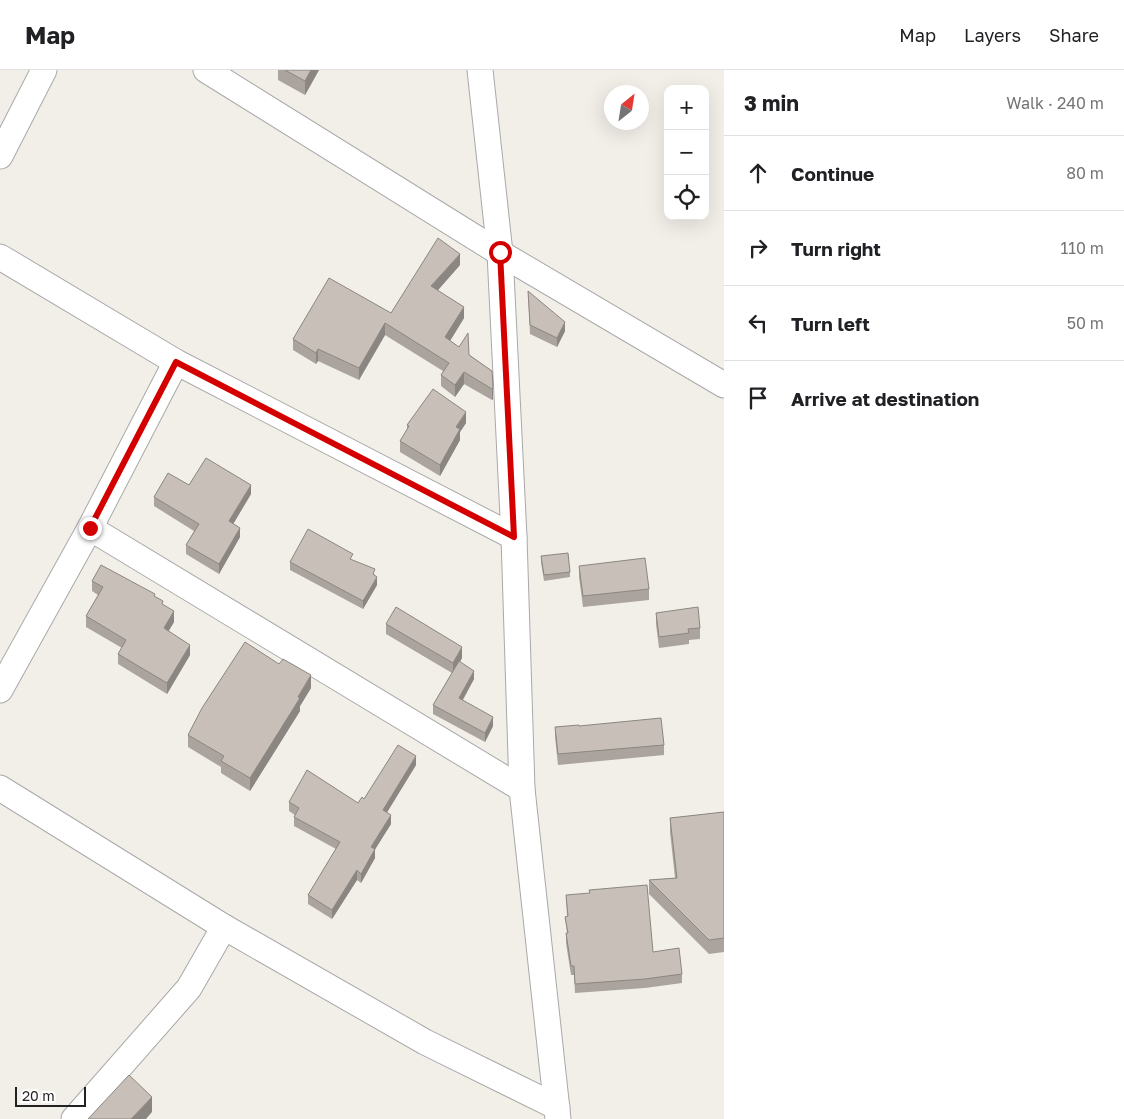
<!DOCTYPE html>
<meta charset="utf-8">
<style>
body{margin:0;font-family:"Golos Text",sans-serif;background:#f2f2f2;color:#202124}
.controls{position:absolute;right:15px;top:15px;display:grid;overflow:hidden;border-radius:10px;box-shadow:0 5px 20px #0002}
.controls button{width:45px;height:45px;display:grid;place-items:center;padding:0;border:0;border-bottom:1px solid #e0e0e0;background:#fff;color:#202124;font:25px sans-serif}
.compass{position:absolute;left:604px;top:15px;width:45px;height:45px;border-radius:50%;background:#fff;box-shadow:0 5px 20px #0002;rotate:30deg}
.scale{position:absolute;left:15px;bottom:12px;width:71px;box-sizing:border-box;padding-left:5px;border:2px solid #222;border-top:0;font-size:14px;line-height:18px;white-space:nowrap;color:#222;-webkit-text-stroke:4px #fff;paint-order:stroke}
.stop{position:absolute;width:15px;height:15px;margin:-11px;border:4px solid #d40000;border-radius:50%;background:#fff}
.stop.end{background:#d40000;border-color:#fff;box-shadow:0 1px 5px #0008}
.list{margin:0;padding:0;list-style:none}
h2{display:flex;justify-content:space-between;align-items:center;height:65px;margin:0;padding:0 20px;font-size:21px}
h2 small{font-size:16px;font-weight:400;color:#757577}
.list li{display:grid;grid-template-columns:32px 1fr auto;gap:15px;align-items:center;box-sizing:border-box;height:75px;padding:0 20px;border-top:1px solid #e0e0e0}
.list b{display:block;font-size:19px;white-space:nowrap}
.list em{font-size:16px;font-style:normal;color:#757577}
.icon{flex:none;width:28px;height:28px;fill:none;stroke:currentColor;stroke-width:2;stroke-linecap:round;stroke-linejoin:round}
.map{position:relative;flex:none;width:724px;height:1049px;overflow:hidden}
header{display:flex;align-items:center;gap:30px;box-sizing:border-box;height:70px;padding:0 25px;background:#fff;border-bottom:1px solid #e0e0e0}
header strong{font-size:24px}
nav{display:flex;gap:28px;margin-inline-start:auto;font-size:18px}
main{display:flex}
aside{flex:1;background:#fff}
.map>svg:first-child{display:block}
</style>
<header>
<strong>Map</strong>
<nav><a>Map</a><a>Layers</a><a>Share</a></nav>
</header>
<main>
<div class="map">
<svg width="724" height="1049" viewBox="0 0 724 1049">
<rect width="100%" height="100%" fill="#f2efe9"/>
<g fill="none" stroke-linecap="round" stroke-linejoin="round">
<defs>
<g id="minor">
<polyline points="206,0 500,183 724,315"/>
<polyline points="480,0 500,183 514,467 522,719 558,1049"/>
<polyline points="0,86 44,0"/>
<polyline points="0,187 176,292 514,467"/>
<polyline points="90,458 522,719"/>
<polyline points="0,620 90,458 176,292"/>
<polyline points="0,718 224,857 425,972 557,1037"/>
<polyline points="74,1049 189,918 224,857"/>
</g>
</defs>
<use href="#minor" stroke="#a9a9a9" stroke-width="27"/>
<use href="#minor" stroke="#fff" stroke-width="25"/>
</g>
<g fill="#aba49e">
<polygon points="278,0 319,0 305,25 278,10"/>
<polygon points="460,195 438,220 464,248 450,271 492,301 493,329 492,330 464,314 455,327 441,316 441,305 443,301 385,265 359,310 318,291 316,294 293,280 293,269 391,243"/>
<polygon points="528,221 565,261 557,277 530,264"/>
<polygon points="466,353 460,362 460,370 440,406 400,382 400,371 407,360 407,355"/>
<polygon points="189,415 251,424 233,454 240,467 219,504 186,484 186,475 194,461 154,436 154,427"/>
<polygon points="541,486 570,502 570,507 544,511 541,492"/>
<polygon points="353,490 375,505 377,515 363,539 290,500 290,492"/>
<polygon points="579,496 649,519 649,530 583,537 579,507"/>
<polygon points="92,511 155,527 163,535 174,552 168,561 190,585 167,624 118,594 118,584 122,578 86,557 86,546 98,525 92,521"/>
<polygon points="656,543 700,558 700,569 689,570 689,574 659,578 656,554"/>
<polygon points="386,554 462,588 460,592 474,609 463,630 493,656 485,672 433,644 433,635 452,603 386,564"/>
<polygon points="311,618 300,636 300,641 250,721 221,703 221,697 188,677 188,665"/>
<polygon points="579,656 664,675 664,685 558,695 555,667 555,657"/>
<polygon points="416,695 387,742 391,754 375,779 375,788 361,813 357,810 332,849 308,834 308,825 336,779 294,756 294,747 295,745 289,741 289,732 358,733"/>
<polygon points="724,742 724,882 709,884 649,824 649,810 675,808 670,762 670,748"/>
<polygon points="566,825 653,882 682,904 682,913 645,918 575,923 574,905 571,905 566,873 566,863 567,863 565,847 567,846"/>
</g>
<g fill="#8b8681">
<polygon points="311,0 319,0 305,25 305,11"/>
<polygon points="460,184 460,195 431,228 431,216"/>
<polygon points="464,237 464,248 445,279 445,267"/>
<polygon points="565,252 565,261 557,277 557,268"/>
<polygon points="385,253 385,265 359,310 359,298"/>
<polygon points="318,279 318,291 316,294 316,283"/>
<polygon points="464,302 464,314 455,327 455,315"/>
<polygon points="493,317 493,329 492,330 492,319"/>
<polygon points="466,342 466,353 460,362 460,370 440,406 440,395 456,357"/>
<polygon points="251,415 251,424 229,461 229,451"/>
<polygon points="240,458 240,467 219,504 219,494"/>
<polygon points="377,507 377,515 363,539 363,531"/>
<polygon points="174,541 174,552 164,569 164,558"/>
<polygon points="190,575 190,585 167,624 167,613"/>
<polygon points="462,577 462,588 453,603 453,593"/>
<polygon points="474,601 474,609 459,636 459,628"/>
<polygon points="311,605 311,618 300,636 300,641 250,721 250,708"/>
<polygon points="493,647 493,656 485,672 485,663"/>
<polygon points="416,686 416,695 383,749 383,740"/>
<polygon points="391,745 391,754 371,786 371,777"/>
<polygon points="375,779 375,788 361,813 361,804"/>
<polygon points="357,800 357,810 332,849 332,840"/>
<polygon points="152,1027 152,1042 146,1049 131,1049"/>
</g>
<g fill="#c7bfb8" stroke="#8b8681">
<polygon points="285,0 311,0 305,11"/>
<polygon points="438,168 460,184 431,216 464,237 445,267 459,277 468,263 469,285 492,301 493,317 492,319 464,302 455,315 441,305 449,293 385,253 359,298 318,279 316,283 293,269 329,208 391,243"/>
<polygon points="528,221 565,252 557,268 530,255"/>
<polygon points="433,319 466,342 456,357 460,359 440,395 400,371 409,356 407,355"/>
<polygon points="206,388 251,415 229,451 240,458 219,494 186,475 199,454 154,427 168,403 189,415"/>
<polygon points="308,459 353,484 350,489 375,499 373,504 377,507 363,531 290,492"/>
<polygon points="568,483 570,502 544,505 541,486"/>
<polygon points="645,488 649,519 583,526 579,496"/>
<polygon points="101,495 155,524 154,526 163,531 162,534 174,541 164,558 190,575 167,613 118,584 126,570 86,546 103,517 92,511"/>
<polygon points="396,537 462,577 453,593 386,554"/>
<polygon points="698,537 700,558 688,559 689,563 659,567 656,543"/>
<polygon points="245,572 279,594 283,589 311,605 298,627 300,628 250,708 221,691 224,686 188,665 202,638"/>
<polygon points="459,591 474,601 459,628 493,647 485,663 433,635"/>
<polygon points="661,648 664,675 558,684 555,657 579,655 579,656"/>
<polygon points="398,675 416,686 383,740 391,745 371,777 375,779 361,804 357,800 332,840 308,825 340,772 294,747 299,738 289,732 307,700 358,733 362,727 364,729"/>
<polygon points="724,742 724,868 709,870 649,810 677,808 670,748"/>
<polygon points="647,815 653,882 679,878 682,904 645,909 575,914 574,896 571,896 566,863 568,863 565,847 568,846 566,825 590,823 589,820"/>
<polygon points="129,1005 152,1027 131,1049 88,1049"/>
</g>
<g fill="none" stroke-linecap="round" stroke-linejoin="round">
<polyline stroke="#d40000" stroke-width="6" points="90,458 176,292 514,467 500,182"/>
</g>
</svg>
<div class="controls">
<button>+</button>
<button>−</button>
<button><svg class="icon" aria-label="locate" viewBox="0 0 24 24"><circle cx="12" cy="12" r="6"/><path d="M12 2v4M12 18v4M2 12h4M18 12h4"/></svg></button>
</div>
<svg class="compass" viewBox="-18 -18 36 36"><path d="M0-13l5 13h-10z" fill="#e53935"/><path d="M0 13l5-13h-10z" fill="#757577"/></svg>
<div class="scale">20 m</div>
<div class="stop" style="left:500px;top:182px"></div>
<div class="stop end" style="left:90px;top:458px"></div>
</div>
<aside>
<h2>3 min<small>Walk · 240 m</small></h2>
<ul class="list">
<li><svg class="icon" aria-label="ahead" viewBox="0 0 24 24"><path d="M12 20V5M6 11l6-6 6 6"/></svg><div><b>Continue</b></div><em>80 m</em></li>
<li><svg class="icon" aria-label="right" viewBox="0 0 24 24"><path d="M7 20v-9h11M14 6l5 5-5 5"/></svg><div><b>Turn right</b></div><em>110 m</em></li>
<li><svg class="icon" aria-label="left" viewBox="0 0 24 24"><path d="M17 20v-9H6M10 6l-5 5 5 5"/></svg><div><b>Turn left</b></div><em>50 m</em></li>
<li><svg class="icon" aria-label="arrive" viewBox="0 0 24 24"><path d="M6 21V4h12l-3 4 3 4H6"/></svg><div><b>Arrive at destination</b></div></li>
</ul>
</aside>
</main>
